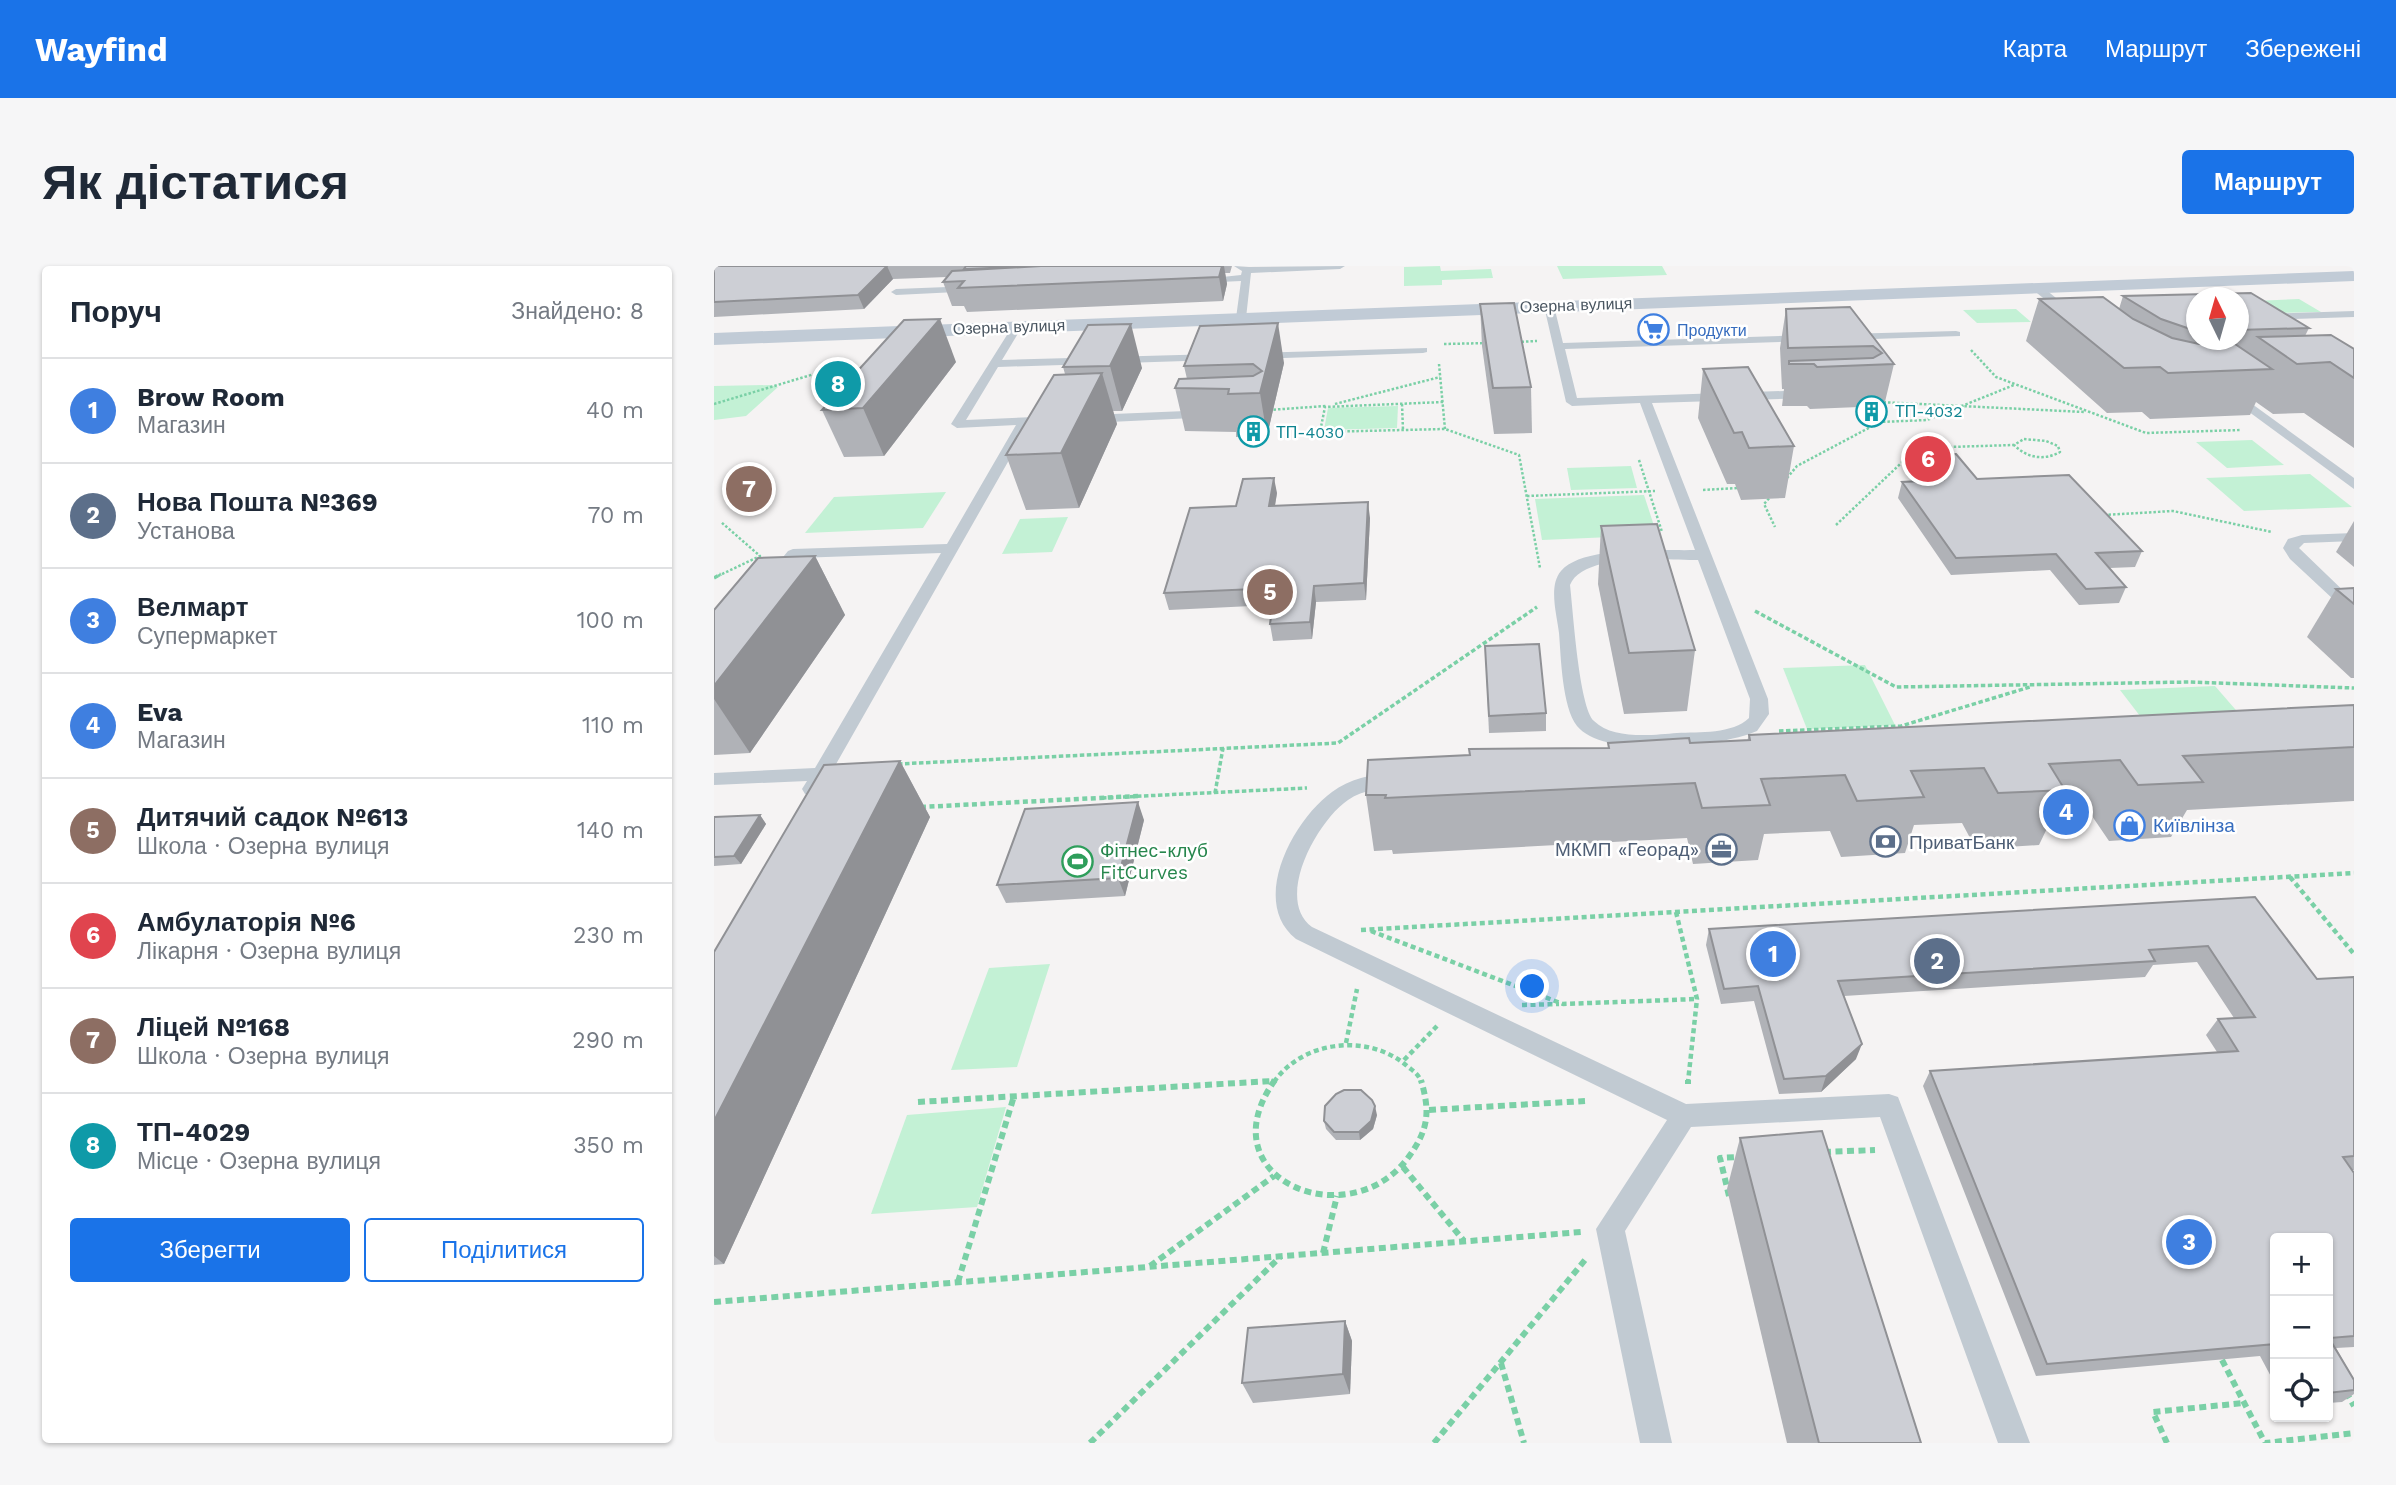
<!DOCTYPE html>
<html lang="uk">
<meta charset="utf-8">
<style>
body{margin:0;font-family:"Work Sans",sans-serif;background:#f6f6f7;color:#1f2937}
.controls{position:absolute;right:21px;bottom:21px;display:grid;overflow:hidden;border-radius:7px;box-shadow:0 2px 5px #0004}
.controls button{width:63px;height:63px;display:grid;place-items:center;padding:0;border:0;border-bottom:2px solid #e0e1e3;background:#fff;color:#1f2937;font:35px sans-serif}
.compass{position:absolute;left:1472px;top:21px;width:63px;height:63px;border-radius:50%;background:#fff;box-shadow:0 2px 5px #0004;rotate:355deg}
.you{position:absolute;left:819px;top:721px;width:24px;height:24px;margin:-18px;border:5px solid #fff;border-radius:50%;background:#1a73e8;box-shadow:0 0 0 10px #1a73e833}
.badge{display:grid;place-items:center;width:46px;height:46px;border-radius:50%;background:#1a73e8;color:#fff;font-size:23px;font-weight:700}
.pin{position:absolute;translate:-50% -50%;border:4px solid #fff;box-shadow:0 2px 7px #0006}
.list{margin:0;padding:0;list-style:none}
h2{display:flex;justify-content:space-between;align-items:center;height:91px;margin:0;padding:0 28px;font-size:30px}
h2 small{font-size:23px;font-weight:400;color:#747a83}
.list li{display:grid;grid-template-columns:46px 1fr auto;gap:21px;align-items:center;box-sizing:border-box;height:105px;padding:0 28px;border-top:2px solid #e0e1e3}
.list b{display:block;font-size:26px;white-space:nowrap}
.list p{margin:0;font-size:23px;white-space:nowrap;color:#747a83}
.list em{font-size:23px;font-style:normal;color:#747a83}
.actions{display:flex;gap:14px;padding:21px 28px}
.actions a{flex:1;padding:16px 0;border:2px solid #1a73e8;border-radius:7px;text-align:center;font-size:24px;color:#1a73e8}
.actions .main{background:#1a73e8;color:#fff}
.icon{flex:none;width:38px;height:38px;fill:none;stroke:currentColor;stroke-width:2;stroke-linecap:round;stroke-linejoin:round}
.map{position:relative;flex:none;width:1640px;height:1177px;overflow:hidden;border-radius:7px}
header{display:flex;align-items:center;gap:42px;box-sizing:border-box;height:98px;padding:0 35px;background:#1a73e8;color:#fff}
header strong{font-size:33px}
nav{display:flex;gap:38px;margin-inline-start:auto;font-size:24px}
.intro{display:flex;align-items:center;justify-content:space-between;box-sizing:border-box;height:168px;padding:0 42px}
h1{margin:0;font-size:49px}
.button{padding:18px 32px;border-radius:7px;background:#1a73e8;color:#fff;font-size:24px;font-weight:700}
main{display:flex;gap:42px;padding:0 42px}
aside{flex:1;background:#fff;border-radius:7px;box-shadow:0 2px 5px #0004}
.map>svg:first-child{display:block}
</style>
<header>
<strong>Wayfind</strong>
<nav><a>Карта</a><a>Маршрут</a><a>Збережені</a></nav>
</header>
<div class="intro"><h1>Як дістатися</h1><a class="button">Маршрут</a></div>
<main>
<aside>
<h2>Поруч<small>Знайдено: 8</small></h2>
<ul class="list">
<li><span class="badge" style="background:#3f7fe0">1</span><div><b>Brow Room</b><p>Магазин</p></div><em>40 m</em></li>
<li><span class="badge" style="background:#5c6f8a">2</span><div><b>Нова Пошта №369</b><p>Установа</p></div><em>70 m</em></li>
<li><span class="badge" style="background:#3f7fe0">3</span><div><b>Велмарт</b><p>Супермаркет</p></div><em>100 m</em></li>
<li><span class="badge" style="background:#3f7fe0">4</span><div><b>Eva</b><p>Магазин</p></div><em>110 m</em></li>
<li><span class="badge" style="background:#8d6e63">5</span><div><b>Дитячий садок №613</b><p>Школа · Озерна вулиця</p></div><em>140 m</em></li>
<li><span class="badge" style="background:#e0444e">6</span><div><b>Амбулаторія №6</b><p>Лікарня · Озерна вулиця</p></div><em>230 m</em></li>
<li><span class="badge" style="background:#8d6e63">7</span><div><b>Ліцей №168</b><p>Школа · Озерна вулиця</p></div><em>290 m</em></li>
<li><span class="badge" style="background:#0f9aa8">8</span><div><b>ТП-4029</b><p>Місце · Озерна вулиця</p></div><em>350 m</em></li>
</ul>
<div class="actions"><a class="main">Зберегти</a><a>Поділитися</a></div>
</aside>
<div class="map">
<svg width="1640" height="1177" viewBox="0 0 1640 1177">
<rect width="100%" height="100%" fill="#f5f3f3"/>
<g fill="#c3f1d5">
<polygon points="726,0 727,5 777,3 779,12 728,14 728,19 690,20 690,1"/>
<polygon points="843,0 948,0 953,9 849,13"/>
<polygon points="1585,33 1607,46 1561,47 1541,35"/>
<polygon points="1302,43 1317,56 1263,57 1249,44"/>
<polygon points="56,119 64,121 32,150 0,154 0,120"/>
<polygon points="684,140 683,162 610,164 614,142"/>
<polygon points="1538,174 1570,199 1513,202 1482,176"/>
<polygon points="917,200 923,222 857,224 853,202"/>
<polygon points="1596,208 1638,241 1530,245 1492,212"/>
<polygon points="232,226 209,262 91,267 120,231"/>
<polygon points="930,229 943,269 828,274 821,233"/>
<polygon points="354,251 338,286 288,288 306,253"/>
<polygon points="1151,399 1181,459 1093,463 1069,402"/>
<polygon points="1501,420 1534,458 1436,463 1406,424"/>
<polygon points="336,698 303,801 237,804 275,702"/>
<polygon points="292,841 263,941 157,948 193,849"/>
</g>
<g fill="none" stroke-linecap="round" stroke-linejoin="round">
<g stroke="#7ad0a6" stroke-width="2.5" stroke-dasharray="2.5 2" stroke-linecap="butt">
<polyline points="803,76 823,75"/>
<polyline points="730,78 774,77"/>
<polyline points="1257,84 1282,111 1432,167 1527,164"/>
<polyline points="725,98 731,163"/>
<polyline points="729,136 611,141 606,166 731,163 805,189 826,302"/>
<polyline points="1165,136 1370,146"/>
<polyline points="0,138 117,103"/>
<polyline points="621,138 726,111"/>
<polyline points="688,138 689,164"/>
<polyline points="555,144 612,140"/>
<path d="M1310 173 1332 175 1344 180 1346 186C1330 195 1313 192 1300 179Z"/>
<polyline points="925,194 948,266"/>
<polyline points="1073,212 1083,200 1166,156 1213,154 1300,119"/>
<polyline points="989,224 1025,222"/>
<polyline points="1058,229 1050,238 1061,261"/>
<polyline points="813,230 941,225"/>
<polyline points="1390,249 1459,245 1558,266"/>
<polyline points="1122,259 1203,182 1300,179"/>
<polyline points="4,310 46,290 7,256"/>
</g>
<g stroke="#7ad0a6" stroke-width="3.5" stroke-dasharray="4.5 2.5" stroke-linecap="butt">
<polyline points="0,312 7,308"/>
<polyline points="1041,345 1182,421 1475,416 1640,422"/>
<polyline points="1065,465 1187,460 1316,421"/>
<polyline points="184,498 624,477 823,341"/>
<polyline points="501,527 509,482"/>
<polyline points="388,532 593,522"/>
</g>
<g stroke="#7ad0a6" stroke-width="4.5" stroke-dasharray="5 3.5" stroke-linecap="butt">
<polyline points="207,541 424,530"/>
<polyline points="1576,611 1640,688"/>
<polyline points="962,646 983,733 974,816"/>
<polyline points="647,664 1640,607"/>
<polyline points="657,665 849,738 983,733"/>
<polyline points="808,739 845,738"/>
<polyline points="632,777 643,723"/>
<polyline points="690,794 723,760"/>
<polyline points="549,816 558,815"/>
<path d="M560 816C589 774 655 767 693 800 699 805 705 808 707 816"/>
</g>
<g stroke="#7ad0a6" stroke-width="6" stroke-dasharray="7 4.5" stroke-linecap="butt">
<path d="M561 814C489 914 638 973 696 889 715 862 716 845 707 814"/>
<polyline points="974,818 974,814"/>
<polyline points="204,836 558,815"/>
<polyline points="715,844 871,835"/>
<polyline points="1110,886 1161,884"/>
<polyline points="689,901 750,975"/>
<polyline points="1015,930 1006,892 1024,891"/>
<polyline points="609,987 623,930"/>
<polyline points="436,1000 560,910"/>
<polyline points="244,1016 300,830"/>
<polyline points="0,1036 867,966"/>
<polyline points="1508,1094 1551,1177 1640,1167"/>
<polyline points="787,1097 810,1177"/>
<polyline points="1632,1126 1640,1140"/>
<polyline points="376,1177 567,990"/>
<polyline points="720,1177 871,994"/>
<polyline points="1453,1177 1439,1146 1530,1137"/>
</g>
<g fill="#c1cad2" fill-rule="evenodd">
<polygon points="520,0 535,1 631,0 626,3 537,7 532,52 527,55 522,52 527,15 485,17 480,14 527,9 528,5"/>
<polygon points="1318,19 1326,19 1363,49 1363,53 1355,53 1318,23"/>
<polygon points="259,20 263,25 182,29 177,26 182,23"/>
<path d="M835 37 840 40 849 77 1095 69 1100 72 1095 75 851 83 863 132 1097 124 1103 128 1097 132 938 137 1054 433 1055 448 1043 465C1007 481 891 494 863 460 848 441 847 391 845 367 843 349 834 320 847 305 869 279 949 285 981 284L926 137 858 140 852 136 830 40ZM984 294 1036 433 1035 452C1019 468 985 466 963 467 939 469 899 474 880 455 865 441 859 344 856 319 869 286 953 294 984 294Z"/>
<polygon points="1640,45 1640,51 1524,55 1524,49"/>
<polygon points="303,58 308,61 288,94 502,88 508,91 502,94 284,101 252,154 321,151 327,155 315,159 105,528 91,528 88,523 93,515 0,519 0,507 101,502 227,287 83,292 66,315 54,315 52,312 74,285 79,283 233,278 302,159 243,162 237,158 298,61"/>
<polygon points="1242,65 1246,66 1246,70 1130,74 1125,71 1130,68"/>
<polygon points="713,82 713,86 709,87 541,93 535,90 541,87"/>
<polygon points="1516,122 1640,212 1640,223 1512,129 1510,126"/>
<polygon points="496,144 500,145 500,151 375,157 369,153 375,149"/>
<polygon points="1640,267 1640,275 1590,277 1585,282 1640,335 1640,349 1634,347 1576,293 1569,282 1574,273 1588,269"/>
<path d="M679 507 686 508 689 513 686 518C668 523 650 523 634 534 603 555 560 633 598 661L972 838 1175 828 1184 831 1316 1177H1284L1166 851 977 861 911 965 958 1177H926L882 963 953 854 582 673C535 636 579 554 618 526 635 513 658 508 679 507Z"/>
</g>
<polygon fill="#c1cbd6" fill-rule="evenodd" points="1640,5 1640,15 0,79 0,67"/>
</g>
<g fill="#b0b2b7" fill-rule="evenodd">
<polygon points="0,0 518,0 516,7 511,7 513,18 509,35 253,46 250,40 238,40 229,16 233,11 179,13 150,43 0,51"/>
<path d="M1537 27 1595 62 1591 70 1617 69 1640 83V182L1590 147 1559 148 1542 136 1536 149 1436 153 1428 146 1393 147 1312 75 1325 33 1389 31 1405 43 1409 30ZM1482 32H1524V74H1482Z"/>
<polygon points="766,38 817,121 818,167 780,168 768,80"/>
<polygon points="1136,41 1180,98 1170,140 1096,143 1093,140 1068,140 1070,123 1068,123 1066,82 1072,43"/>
<polygon points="374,59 428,102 408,145 399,145 403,158 365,242 312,244 292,189 351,108 349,101"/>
<polygon points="486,60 570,97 553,170 522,171 522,166 471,165 461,122 473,113 470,100"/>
<polygon points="242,96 170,190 130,191 108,144"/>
<polygon points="989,103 1080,180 1071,232 1027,234 1021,218 1013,218 984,152"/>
<polygon points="1209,189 1428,285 1421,301 1396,302 1412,321 1405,337 1365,339 1336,304 1237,309 1184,232 1188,216 1213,215 1205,204"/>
<polygon points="563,227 561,240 656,252 652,334 602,336 598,373 559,375 556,358 559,339 455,344 450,327 522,240"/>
<polygon points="1640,255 1640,301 1622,286"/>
<polygon points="887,260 981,384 973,445 910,448 884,318"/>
<polygon points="101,290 131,349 36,487 0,489 0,344"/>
<polygon points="1640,322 1640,412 1637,412 1593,371 1622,323"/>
<polygon points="771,380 832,447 832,465 775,467"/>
<polygon points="1640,439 1640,535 1473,544 1457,571 1395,575 1378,550 1338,552 1325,579 1262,583 1248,557 1200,559 1191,587 1127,591 1116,565 1050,568 1044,594 979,598 973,572 679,588 678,584 660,585 652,529 894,482 894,477 976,477 1033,475 1035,469"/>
<polygon points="186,495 216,551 10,998 0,999 0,686"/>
<polygon points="46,549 52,558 27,598 0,600 0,551"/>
<polygon points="430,554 411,630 292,637 283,619"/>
<polygon points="1541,631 1603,713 1640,711 1640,904 1638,904 1640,907 1640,1081 1622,1082 1640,1114 1640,1128 1628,1136 1614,1137 1614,972 1561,972 1561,1118 1546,1090 1322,1110 1209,820 1216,805 1503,786 1492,769 1504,753 1520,752 1483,696 1439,699 1431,711 1130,730 1142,793 1107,826 1065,828 1040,735 1007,738 992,679 995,663"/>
<polygon points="663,849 659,863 646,874 622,874 612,863 610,855"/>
<polygon points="1026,872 1207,1177 1073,1177 1013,923"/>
<polygon points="631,1055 638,1075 636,1128 539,1137 528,1117"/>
</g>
<g fill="#909195">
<polygon points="173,0 179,13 150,43 144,29"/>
<polygon points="508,0 510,0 513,18 509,35 505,11"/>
<polygon points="226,53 242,96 170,190 149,142"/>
<polygon points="564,57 570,97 553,170 546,127"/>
<polygon points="417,58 428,102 408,145 396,100"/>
<polygon points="388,107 403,158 365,242 347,187"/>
<polygon points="560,212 563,227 558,256 555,240"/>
<polygon points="654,236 656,252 652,334 650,317"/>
<polygon points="101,290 131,349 36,487 0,433 0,420"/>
<polygon points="600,320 602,336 598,373 596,356"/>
<polygon points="186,495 216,551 10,998 0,990 0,855"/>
<polygon points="424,536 430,554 411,630 404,612"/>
<polygon points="46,549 52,558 27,598 20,590"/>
<polygon points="1148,778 1142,793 1107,826 1112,810"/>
<polygon points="661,840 663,849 659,863 646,874 645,866"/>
<polygon points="631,1055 638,1075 636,1128 629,1108"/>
</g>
<g fill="#cdcfd5" stroke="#909195" stroke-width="2">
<polygon points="0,0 173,0 144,29 0,36"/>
<polygon points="252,0 327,0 250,3"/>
<polygon points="327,0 508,0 505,11 244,22 250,15 229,16 238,5"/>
<polygon points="1537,27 1595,62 1524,64 1524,32 1482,32 1482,65 1447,53 1409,30"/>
<polygon points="1389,31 1419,53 1458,72 1485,78 1518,76 1558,103 1454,107 1446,101 1410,102 1325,33"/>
<polygon points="800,37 817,121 779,122 766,38"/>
<polygon points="1136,41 1180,98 1103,101 1100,98 1075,98 1075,95 1159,92 1168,87 1159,80 1074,82 1072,43"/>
<polygon points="226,53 149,142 108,144 190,54"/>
<polygon points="564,57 546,127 514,128 515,123 461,122 465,113 539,110 548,105 539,98 470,100 486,60"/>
<polygon points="417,58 396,100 349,101 374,59"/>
<polygon points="1617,69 1640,83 1640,112 1616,96 1583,98 1544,71"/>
<polygon points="1034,101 1080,180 1035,182 1028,166 1020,167 989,103"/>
<polygon points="388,107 347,187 292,189 340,109"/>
<polygon points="1242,188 1263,213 1355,209 1428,285 1382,287 1412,321 1372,323 1342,288 1242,292 1188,216 1229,214 1209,189"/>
<polygon points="560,212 555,240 654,236 650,317 600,320 596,356 556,358 561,322 450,327 476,242 522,240 529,213"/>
<polygon points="943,258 981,384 915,387 887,260"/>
<polygon points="101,290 0,420 0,344 44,292"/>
<polygon points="1640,322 1640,338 1622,323"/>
<polygon points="825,378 832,447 775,450 771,380"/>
<polygon points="1640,439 1640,481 1469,490 1489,516 1424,519 1406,494 1335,498 1351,524 1284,527 1270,502 1197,505 1210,531 1143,535 1131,509 1047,513 1056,539 988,542 981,517 671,532 672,529 652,529 654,494 756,489 755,483 895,482 894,477 975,472 976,477 1036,474 1035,469"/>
<polygon points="186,495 0,855 0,686 110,499"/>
<polygon points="424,536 404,612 283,619 311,543"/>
<polygon points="46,549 20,590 0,591 0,551"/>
<polygon points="1541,631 1603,713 1640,711 1640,890 1629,891 1640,907 1640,1070 1615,1072 1640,1114 1640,1124 1614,1127 1614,972 1561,972 1561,1078 1333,1098 1216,805 1524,785 1504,753 1541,751 1494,680 1435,684 1441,695 1124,715 1148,778 1112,810 1070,813 1044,720 1010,723 995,663"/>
<polygon points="630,824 647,824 658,834 661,840 657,855 645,866 620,866 610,855 611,840 622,828"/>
<polygon points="1108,865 1207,1177 1105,1177 1026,872"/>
<polygon points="631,1055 629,1108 528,1117 534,1062"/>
</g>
<defs>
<symbol id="supermarket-ring" viewBox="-11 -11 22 22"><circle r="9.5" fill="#fff" stroke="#3f7fe0" stroke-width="1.5"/><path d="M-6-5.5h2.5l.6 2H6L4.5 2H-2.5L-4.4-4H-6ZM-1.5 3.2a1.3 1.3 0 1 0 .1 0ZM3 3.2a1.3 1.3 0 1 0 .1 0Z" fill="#3f7fe0"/></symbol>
<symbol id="building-ring" viewBox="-11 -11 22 22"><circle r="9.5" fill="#fff" stroke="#0f9aa8" stroke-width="1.5"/><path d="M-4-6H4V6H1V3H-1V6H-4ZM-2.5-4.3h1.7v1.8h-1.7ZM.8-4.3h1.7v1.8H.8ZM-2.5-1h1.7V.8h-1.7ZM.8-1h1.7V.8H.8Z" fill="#0f9aa8"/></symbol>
<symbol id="shop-ring" viewBox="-11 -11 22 22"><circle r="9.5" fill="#fff" stroke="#3f7fe0" stroke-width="1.5"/><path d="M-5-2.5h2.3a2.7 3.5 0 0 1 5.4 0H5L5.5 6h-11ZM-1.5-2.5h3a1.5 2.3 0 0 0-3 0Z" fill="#3f7fe0"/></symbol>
<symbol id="bank-ring" viewBox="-11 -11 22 22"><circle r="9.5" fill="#fff" stroke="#5c6f8a" stroke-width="1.5"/><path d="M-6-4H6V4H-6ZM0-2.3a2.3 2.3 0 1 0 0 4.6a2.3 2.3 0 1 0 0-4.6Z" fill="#5c6f8a"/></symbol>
<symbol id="office-ring" viewBox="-11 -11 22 22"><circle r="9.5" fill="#fff" stroke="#5c6f8a" stroke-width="1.5"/><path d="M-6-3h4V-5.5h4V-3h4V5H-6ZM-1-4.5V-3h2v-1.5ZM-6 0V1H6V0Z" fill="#5c6f8a"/></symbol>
<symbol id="stadium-ring" viewBox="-11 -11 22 22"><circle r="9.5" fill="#fff" stroke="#2e9e5b" stroke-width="1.5"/><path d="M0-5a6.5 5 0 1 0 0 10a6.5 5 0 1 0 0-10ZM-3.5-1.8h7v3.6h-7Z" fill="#2e9e5b"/></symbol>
</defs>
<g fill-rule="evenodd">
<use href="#supermarket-ring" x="922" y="46" width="35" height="35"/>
<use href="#building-ring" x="1140" y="128" width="35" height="35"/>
<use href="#building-ring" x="522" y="148" width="35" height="35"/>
<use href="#shop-ring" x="1398" y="542" width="35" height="35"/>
<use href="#bank-ring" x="1154" y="558" width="35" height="35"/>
<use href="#office-ring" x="990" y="566" width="35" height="35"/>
<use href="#stadium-ring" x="346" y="578" width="35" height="35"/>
</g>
<g text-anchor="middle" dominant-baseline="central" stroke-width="5" stroke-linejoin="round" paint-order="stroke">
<g font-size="16" fill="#4a5661" stroke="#fff">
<text transform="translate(862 39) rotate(-2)">Озерна вулиця</text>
<text transform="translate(295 61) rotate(-2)">Озерна вулиця</text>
</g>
<g font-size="16" fill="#366cbe" stroke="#fff" text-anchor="start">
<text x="963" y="64">Продукти</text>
</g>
<g font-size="16" fill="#0d838f" stroke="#fff" text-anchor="start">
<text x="1181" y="145">ТП-4032</text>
<text x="562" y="166">ТП-4030</text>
</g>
<g font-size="19" fill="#366cbe" stroke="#fff" text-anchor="start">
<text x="1439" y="559">Київлінза</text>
</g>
<g font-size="19" fill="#4e5e75" stroke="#fff" text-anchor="start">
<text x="1195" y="576">ПриватБанк</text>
<text x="985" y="583" text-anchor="end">МКМП «Георад»</text>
</g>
<g font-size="19" fill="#27864d" stroke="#fff" text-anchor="start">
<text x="386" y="584">Фітнес-клуб<tspan x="386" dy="22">FitCurves</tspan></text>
</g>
</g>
</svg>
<div class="controls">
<button>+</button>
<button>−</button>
<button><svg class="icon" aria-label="locate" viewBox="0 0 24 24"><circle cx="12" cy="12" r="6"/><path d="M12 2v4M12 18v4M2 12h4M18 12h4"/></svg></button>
</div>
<svg class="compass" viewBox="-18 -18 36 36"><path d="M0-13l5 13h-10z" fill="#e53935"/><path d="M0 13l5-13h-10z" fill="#747a83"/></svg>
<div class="you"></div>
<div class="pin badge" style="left:1059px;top:688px;background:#3f7fe0">1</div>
<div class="pin badge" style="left:1223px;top:695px;background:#5c6f8a">2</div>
<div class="pin badge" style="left:1475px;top:976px;background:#3f7fe0">3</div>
<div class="pin badge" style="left:1352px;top:546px;background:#3f7fe0">4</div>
<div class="pin badge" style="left:556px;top:326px;background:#8d6e63">5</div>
<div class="pin badge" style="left:1214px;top:193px;background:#e0444e">6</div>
<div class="pin badge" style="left:35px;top:223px;background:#8d6e63">7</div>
<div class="pin badge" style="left:124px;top:118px;background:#0f9aa8">8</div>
</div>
</main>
